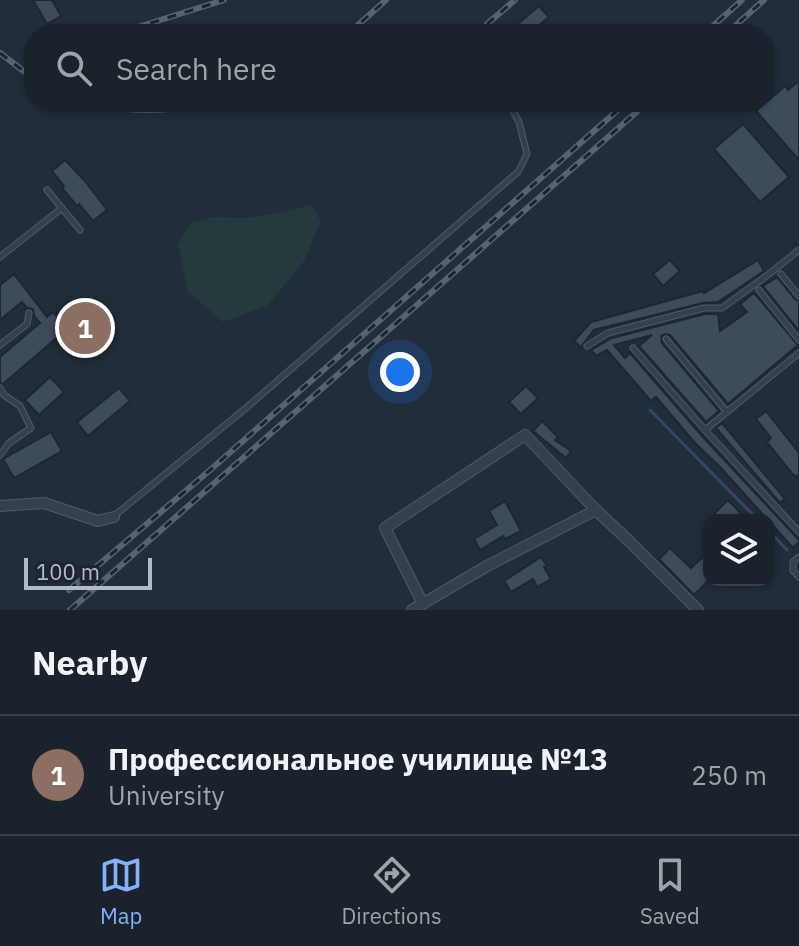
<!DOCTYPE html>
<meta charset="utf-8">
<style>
body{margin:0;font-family:"IBM Plex Sans",sans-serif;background:#272f38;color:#f1f3f6}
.controls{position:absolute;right:24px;bottom:24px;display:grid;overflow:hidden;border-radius:16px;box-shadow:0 2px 6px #0004}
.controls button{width:72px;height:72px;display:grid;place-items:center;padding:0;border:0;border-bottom:2px solid #383f48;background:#1a222c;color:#f1f3f6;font:40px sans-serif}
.scale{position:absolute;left:24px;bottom:20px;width:128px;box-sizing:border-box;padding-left:8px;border:4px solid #b1bac7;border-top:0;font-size:22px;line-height:28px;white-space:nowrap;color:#b1bac7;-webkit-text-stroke:6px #1b2430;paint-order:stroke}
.you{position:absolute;left:400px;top:372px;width:28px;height:28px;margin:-20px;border:6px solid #fff;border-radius:50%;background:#1a73e8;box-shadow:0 0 0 12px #1a73e833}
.badge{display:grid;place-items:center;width:52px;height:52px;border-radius:50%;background:#83b1fa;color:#fff;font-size:26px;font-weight:700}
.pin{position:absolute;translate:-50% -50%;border:4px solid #fff;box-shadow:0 2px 8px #0006}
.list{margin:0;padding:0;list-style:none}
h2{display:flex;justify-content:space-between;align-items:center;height:104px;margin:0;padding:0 32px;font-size:34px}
h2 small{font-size:26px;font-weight:400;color:#9fa4a9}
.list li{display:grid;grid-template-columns:52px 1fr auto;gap:24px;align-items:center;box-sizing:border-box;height:120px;padding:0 32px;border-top:2px solid #383f48}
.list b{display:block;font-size:30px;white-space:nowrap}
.list p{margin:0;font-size:26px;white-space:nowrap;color:#9fa4a9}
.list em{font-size:26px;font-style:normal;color:#9fa4a9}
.icon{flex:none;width:44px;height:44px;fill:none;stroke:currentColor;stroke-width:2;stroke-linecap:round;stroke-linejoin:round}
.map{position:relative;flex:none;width:799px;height:610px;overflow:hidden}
.search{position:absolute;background:#1a222c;box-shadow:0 2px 6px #0004;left:24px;right:24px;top:24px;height:88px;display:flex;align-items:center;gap:20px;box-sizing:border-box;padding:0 28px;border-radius:32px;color:#9fa4a9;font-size:30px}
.sheet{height:224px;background:#1a222c}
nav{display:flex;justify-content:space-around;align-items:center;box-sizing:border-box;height:112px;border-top:2px solid #383f48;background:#1a222c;font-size:22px;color:#9fa4a9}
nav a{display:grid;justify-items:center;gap:4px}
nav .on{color:#83b1fa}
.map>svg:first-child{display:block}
</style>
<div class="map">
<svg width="799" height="610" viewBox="0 0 799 610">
<rect width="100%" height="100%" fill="#222d3b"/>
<polygon fill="#243a3c" points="311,205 321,221 304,261 267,306 223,322 188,292 178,245 190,223 213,217 247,218 282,212"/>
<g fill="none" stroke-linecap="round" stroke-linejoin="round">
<g stroke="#354863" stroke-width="3">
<polyline points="650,410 758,520"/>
<polyline points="769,531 787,550"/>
</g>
</g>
<g fill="#3e4b5b" stroke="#1d2632" stroke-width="2">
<polygon points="33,0 52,0 61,16 47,24"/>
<polygon points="539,6 549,17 529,34 506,34"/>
<polygon points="799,81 799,160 756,111 785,86 788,90"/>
<polygon points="743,124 789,177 760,202 714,149"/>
<polygon points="65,160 85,181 107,210 93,221 79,204 77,206 62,188 64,186 52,171"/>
<polygon points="670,260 680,271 663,286 653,274"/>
<polygon points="758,260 764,271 718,302 703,303 594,330 581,347 574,341 591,322 703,291 704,293"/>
<polygon points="14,274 47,317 53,312 67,329 3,384 0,383 0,357 40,323 34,316 33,309 27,308 22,302 0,320 0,285"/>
<polygon points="777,277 795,299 799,301 799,331 763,286"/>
<polygon points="754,293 798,345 728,404 670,335 666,334 661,336 662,343 719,411 706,422 639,346 652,335 614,345 625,358 630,353 702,436 799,540 799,542 793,548 721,468 694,442 656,397 651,401 607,350 596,356 591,350 612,338 705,314 718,314 720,331 747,312 740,304"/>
<polygon points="50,377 64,392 39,415 25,400"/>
<polygon points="526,386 538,398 521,414 509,402"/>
<polygon points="119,388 130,401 88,436 77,422"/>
<polygon points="766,411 799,453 799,474 795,477 767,442 771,438 756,419"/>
<polygon points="542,421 558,437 555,440 571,451 566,458 533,431"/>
<polygon points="722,423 785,499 780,503 716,428"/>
<polygon points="51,432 62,451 14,478 3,459"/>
<polygon points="728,500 747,520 720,520 714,514"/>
<polygon points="505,501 521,531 505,539 503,536 480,550 474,539 497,525 489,511"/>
<polygon points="670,548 691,568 709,551 709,580 694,595 659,559"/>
<polygon points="541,557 547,566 544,567 551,579 537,587 533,579 511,592 504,581"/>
</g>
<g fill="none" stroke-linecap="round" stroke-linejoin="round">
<defs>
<g id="service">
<polyline points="47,190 80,230"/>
<polyline points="0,257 62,208"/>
<polyline points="781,274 799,296"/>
<polyline points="759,290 799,340"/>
<polyline points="666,339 727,412"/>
<polyline points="0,345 27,324 29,313"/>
<polyline points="587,346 608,333 704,308 722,308 769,274 799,250"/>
<polyline points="633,348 705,430"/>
<polyline points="799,353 705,430 799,532"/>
<polyline points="0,388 4,395 20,406 31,428 9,443 0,455"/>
<polyline points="114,516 246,408 518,172 527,154 519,122 508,102"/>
<polyline points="799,557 793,562 793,571 799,577"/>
</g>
<g id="minor">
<polyline points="0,506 44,503 98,521 114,517"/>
<polyline points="423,604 385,528 525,435 596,510 628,540 698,610"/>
<polyline points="412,610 487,566 596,510"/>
</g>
</defs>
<use href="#service" stroke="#515a66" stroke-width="7"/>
<use href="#minor" stroke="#515a66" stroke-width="12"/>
<use href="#service" stroke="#363f4c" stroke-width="5"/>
<use href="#minor" stroke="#363f4c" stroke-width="10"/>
<defs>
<g id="rail">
<polyline points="487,24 515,0"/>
<polyline points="116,34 224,0"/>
<polyline points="348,34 386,0"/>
<polyline points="704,34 742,0"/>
<polyline points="726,34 764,0"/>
<polyline points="0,53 34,79"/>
<path d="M86 102C128 113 171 112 212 102"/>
<polyline points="69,590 209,471 627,102"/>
<polyline points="70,610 648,102"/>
</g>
</defs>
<use href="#rail" stroke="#576373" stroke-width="6"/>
<use href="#rail" stroke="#1b2430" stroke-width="3" stroke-dasharray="9" stroke-linecap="butt"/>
</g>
</svg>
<div class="controls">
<button><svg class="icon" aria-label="layers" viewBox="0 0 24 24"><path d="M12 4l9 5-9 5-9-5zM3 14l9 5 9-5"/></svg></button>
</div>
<div class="scale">100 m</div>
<div class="you"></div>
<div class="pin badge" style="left:85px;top:328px;background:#8d6e63">1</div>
<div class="search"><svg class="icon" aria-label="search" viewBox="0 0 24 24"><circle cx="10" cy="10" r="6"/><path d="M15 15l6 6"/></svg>Search here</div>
</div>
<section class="sheet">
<h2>Nearby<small></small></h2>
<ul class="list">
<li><span class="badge" style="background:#8d6e63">1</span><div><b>Профессиональное училище №13</b><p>University</p></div><em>250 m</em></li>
</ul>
</section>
<nav>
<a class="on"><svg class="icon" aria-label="map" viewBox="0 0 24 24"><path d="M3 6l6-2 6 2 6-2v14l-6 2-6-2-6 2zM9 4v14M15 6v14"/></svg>Map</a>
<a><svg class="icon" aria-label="directions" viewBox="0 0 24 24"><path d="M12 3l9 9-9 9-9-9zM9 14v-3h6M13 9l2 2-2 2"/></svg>Directions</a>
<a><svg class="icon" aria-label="saved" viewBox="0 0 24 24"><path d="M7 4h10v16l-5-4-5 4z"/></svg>Saved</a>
</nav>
